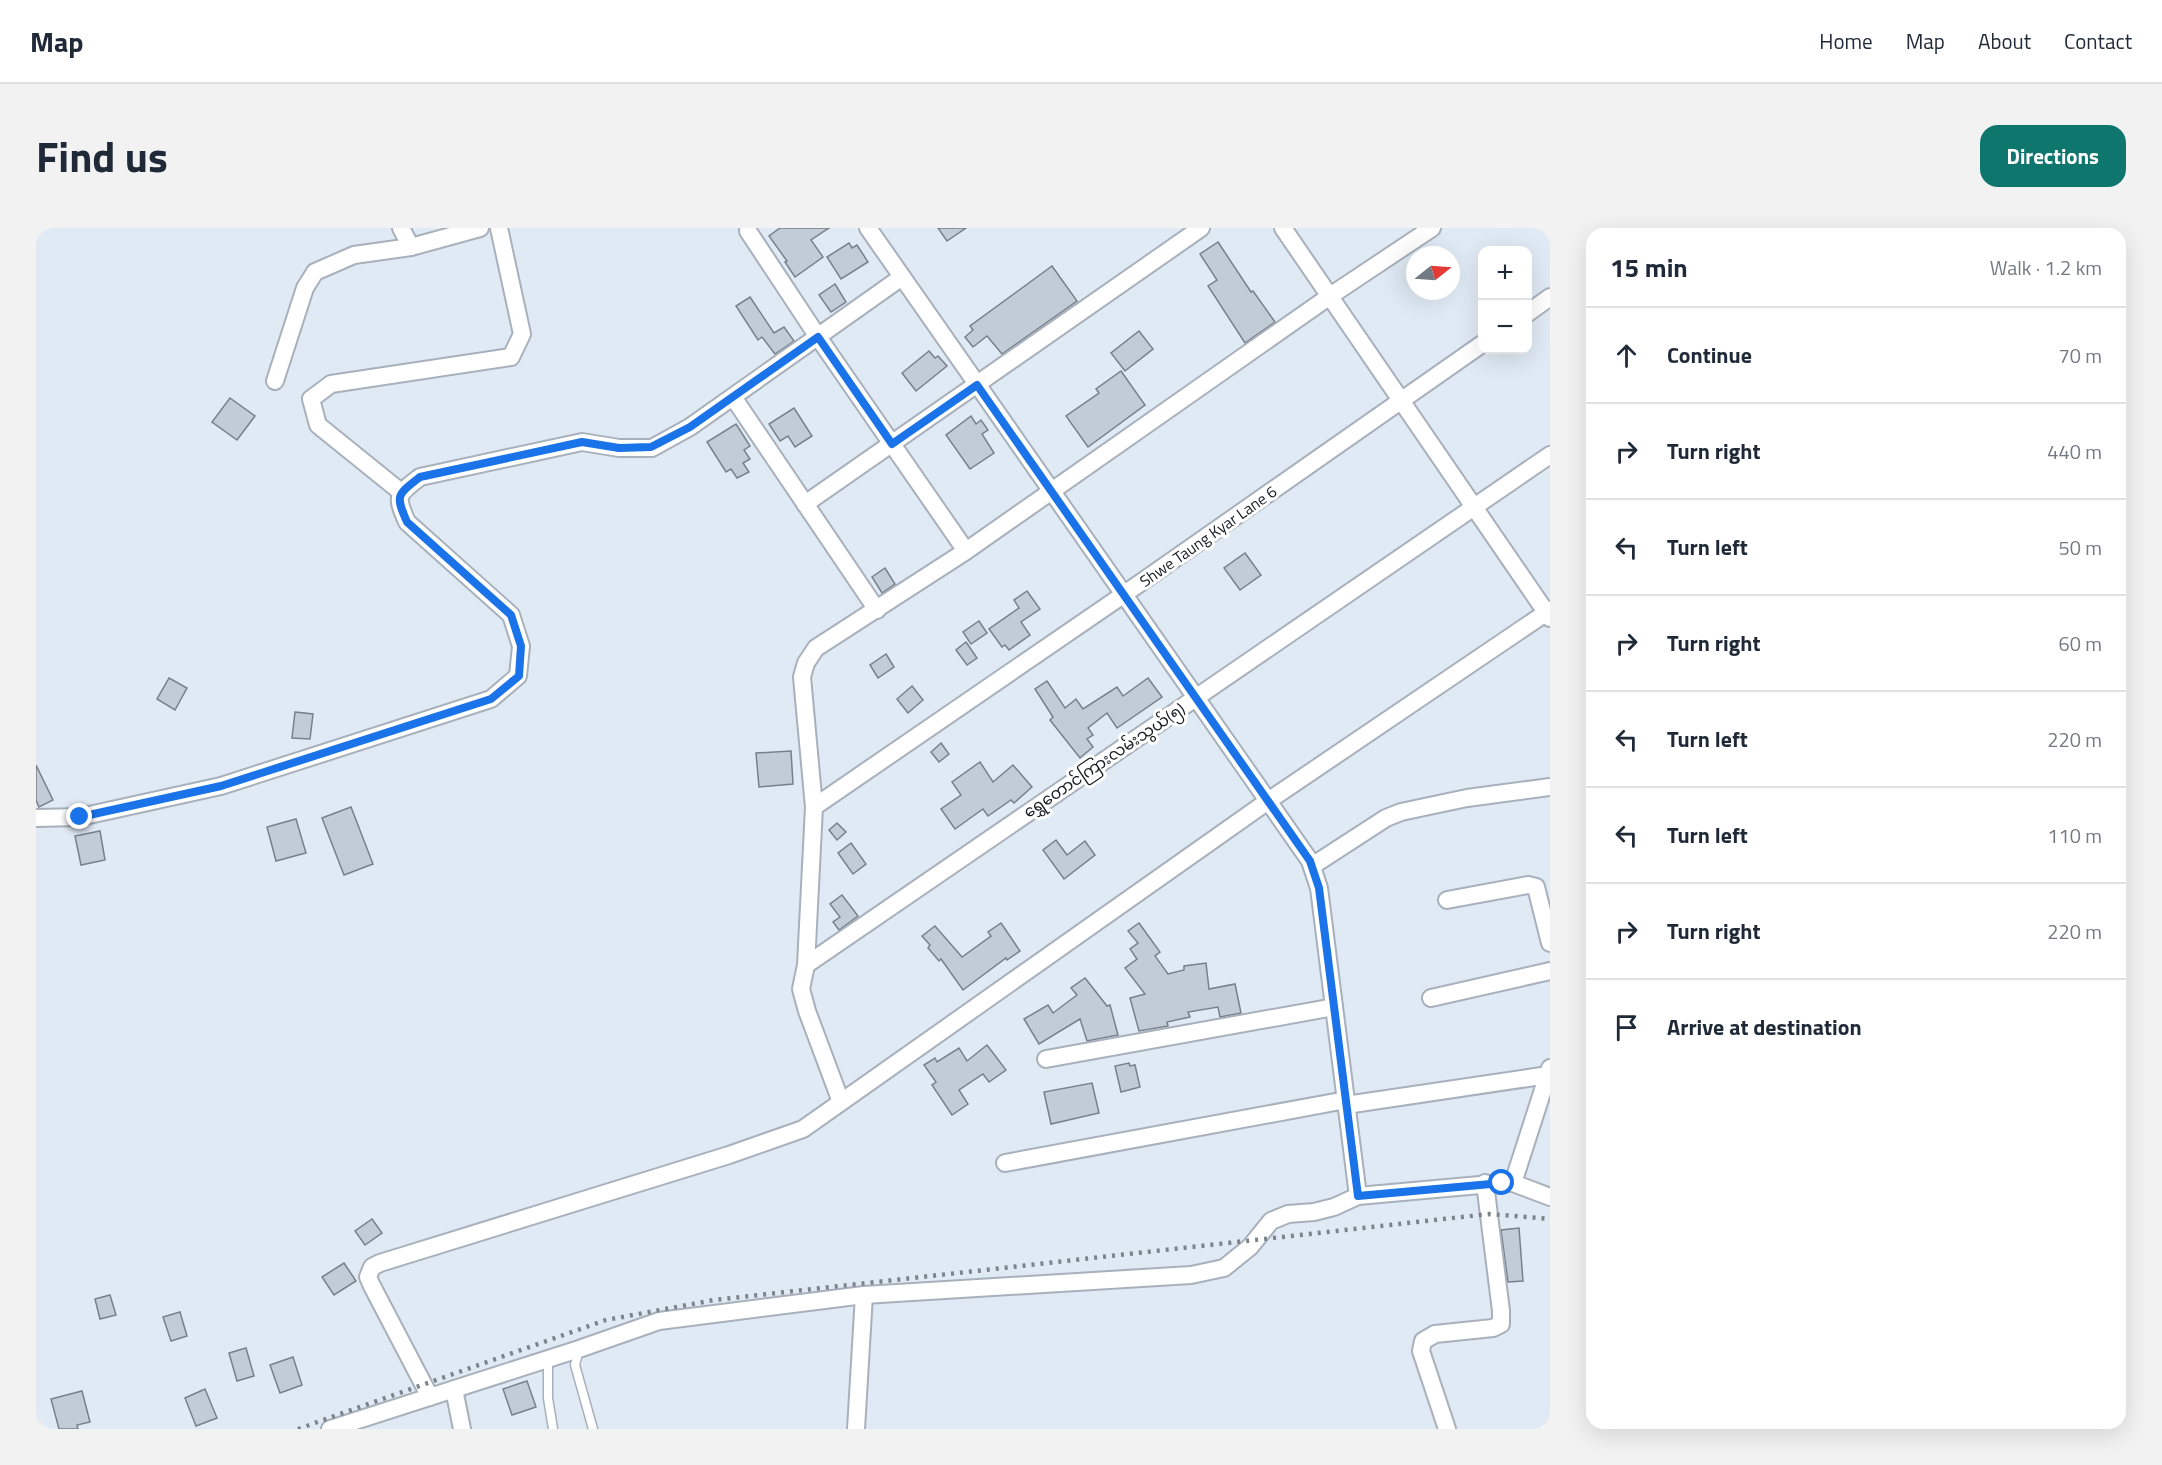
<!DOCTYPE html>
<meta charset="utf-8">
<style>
body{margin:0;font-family:"Titillium Web","Noto Sans Myanmar",sans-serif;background:#f2f2f3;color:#1f2937}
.controls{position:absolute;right:18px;top:18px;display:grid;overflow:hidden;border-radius:12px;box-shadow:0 6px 24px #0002}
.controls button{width:54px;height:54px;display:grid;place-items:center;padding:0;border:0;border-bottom:2px solid #e0e1e3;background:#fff;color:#1f2937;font:30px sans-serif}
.compass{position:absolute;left:1370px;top:18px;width:54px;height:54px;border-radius:50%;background:#fff;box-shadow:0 6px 24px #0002;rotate:73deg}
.stop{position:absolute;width:18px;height:18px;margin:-14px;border:4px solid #1a73e8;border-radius:50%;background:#fff}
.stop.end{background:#1a73e8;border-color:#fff;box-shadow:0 2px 6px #0008}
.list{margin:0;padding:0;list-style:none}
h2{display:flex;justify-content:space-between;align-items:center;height:78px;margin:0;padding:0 24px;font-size:26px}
h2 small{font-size:20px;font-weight:400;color:#747a83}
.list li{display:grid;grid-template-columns:39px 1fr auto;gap:18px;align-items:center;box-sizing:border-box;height:96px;padding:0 24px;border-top:2px solid #e0e1e3}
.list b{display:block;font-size:22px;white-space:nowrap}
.list em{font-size:20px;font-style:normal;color:#747a83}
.icon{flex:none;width:33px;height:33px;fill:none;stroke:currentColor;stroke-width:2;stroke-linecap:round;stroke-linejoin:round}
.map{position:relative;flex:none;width:1514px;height:1201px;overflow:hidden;border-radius:18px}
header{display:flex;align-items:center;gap:36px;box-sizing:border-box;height:84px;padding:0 30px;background:#fff;border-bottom:2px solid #e0e1e3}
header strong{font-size:28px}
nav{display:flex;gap:33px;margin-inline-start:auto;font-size:21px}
.intro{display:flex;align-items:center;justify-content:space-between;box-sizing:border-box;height:144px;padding:0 36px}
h1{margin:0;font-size:42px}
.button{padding:15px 27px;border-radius:18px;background:#0f766e;color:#fff;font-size:21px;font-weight:700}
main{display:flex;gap:36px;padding:0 36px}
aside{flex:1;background:#fff;border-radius:18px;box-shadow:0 6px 24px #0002}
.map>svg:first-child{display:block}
</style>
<header>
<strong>Map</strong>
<nav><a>Home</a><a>Map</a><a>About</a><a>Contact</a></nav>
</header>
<div class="intro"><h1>Find us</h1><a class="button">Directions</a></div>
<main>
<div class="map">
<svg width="1514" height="1201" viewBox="0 0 1514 1201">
<rect width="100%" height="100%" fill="#e0eaf4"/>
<g fill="#c2ccd6" stroke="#78808a" stroke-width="1.5">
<polygon points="744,0 793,0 775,12 787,29 759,49 749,34 751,33 733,8"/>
<polygon points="902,0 930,0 911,13"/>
<polygon points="1182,14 1215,64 1217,63 1239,94 1209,115 1172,58 1181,52 1164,26"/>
<polygon points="813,15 816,20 821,17 832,34 805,51 791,29"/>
<polygon points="1016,38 1041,73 966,126 951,108 937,119 929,109 937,102 934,98"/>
<polygon points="799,56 810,74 795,84 783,67"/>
<polygon points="714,69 738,105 748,99 758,113 739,126 726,109 722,112 700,78"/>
<polygon points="1103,103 1117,121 1089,143 1075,125"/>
<polygon points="893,123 899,130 902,128 911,138 880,163 866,145"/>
<polygon points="1085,143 1109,177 1052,219 1030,188 1063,165 1060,161"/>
<polygon points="194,170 219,188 201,212 176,194"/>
<polygon points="758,180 776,208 759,219 752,208 744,213 733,196"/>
<polygon points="935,188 940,196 945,192 952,202 946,206 958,225 934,241 910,207"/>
<polygon points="700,196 714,218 708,222 714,231 707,235 713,244 701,250 695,241 690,244 671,214"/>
<polygon points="1209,325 1225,347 1204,362 1188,340"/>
<polygon points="849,340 859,356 846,365 836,349"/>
<polygon points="991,363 1004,381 985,394 994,407 973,422 969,417 966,419 953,401 983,380 978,372"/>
<polygon points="943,393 951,405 935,416 927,404"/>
<polygon points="930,414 941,430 931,437 920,422"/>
<polygon points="850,426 858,439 842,450 834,437"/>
<polygon points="133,450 151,460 139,482 121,471"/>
<polygon points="1112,450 1126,469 1081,500 1071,485 1052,500 1057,507 1051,511 1057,519 1044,530 1014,492 1017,489 999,461 1011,453 1029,480 1040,471 1047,481 1081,459 1087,468"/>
<polygon points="876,458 887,472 872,485 861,471"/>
<polygon points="259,484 277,486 274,511 256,510"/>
<polygon points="905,515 913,526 903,534 895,524"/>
<polygon points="755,523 757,556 723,559 720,525"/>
<polygon points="944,534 957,554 977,537 996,559 978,575 975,572 952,588 947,581 919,601 905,581 925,567 916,554"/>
<polygon points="0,537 17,572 3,579 0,572"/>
<polygon points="315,579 337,636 308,647 286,590"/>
<polygon points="260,591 270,625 240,633 231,599"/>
<polygon points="801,595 810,604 801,612 793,602"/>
<polygon points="64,603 69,632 45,637 39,608"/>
<polygon points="1020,612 1031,627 1049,613 1059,627 1028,651 1007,622"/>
<polygon points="815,615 830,636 817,646 802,625"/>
<polygon points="806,667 822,688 803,702 797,694 804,689 794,676"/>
<polygon points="965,695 984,723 971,732 970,730 927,762 905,731 903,733 892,720 894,717 886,708 899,698 926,729 955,708 952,704"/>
<polygon points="1103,695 1124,724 1119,728 1132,746 1148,742 1148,738 1170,735 1173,761 1199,756 1205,785 1184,789 1182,779 1152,784 1154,789 1131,794 1132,798 1103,803 1094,770 1109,766 1089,740 1101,731 1094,721 1102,715 1092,703"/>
<polygon points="1049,750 1071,778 1074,777 1082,807 1051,813 1044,791 1003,816 988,791 1012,777 1017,785 1041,767 1035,760"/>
<polygon points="951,817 970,842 953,854 947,846 923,862 932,876 916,887 896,857 900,854 888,837 899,830 901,834 923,820 931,833"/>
<polygon points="1093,835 1094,838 1099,837 1104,859 1085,864 1079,838"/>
<polygon points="1056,855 1063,885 1015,896 1008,864"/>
<polygon points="336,991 346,1005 329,1017 319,1003"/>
<polygon points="1483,1000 1487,1053 1472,1054 1465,1002"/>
<polygon points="308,1035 320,1053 298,1067 286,1049"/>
<polygon points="74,1067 80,1087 64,1091 59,1071"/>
<polygon points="144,1084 151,1108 135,1113 127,1089"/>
<polygon points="210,1120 218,1148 201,1153 193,1125"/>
<polygon points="257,1129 266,1157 244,1165 234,1137"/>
<polygon points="491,1153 500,1179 476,1187 467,1161"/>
<polygon points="169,1161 181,1190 160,1198 149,1170"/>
<polygon points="46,1163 54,1194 41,1197 42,1201 23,1201 15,1171"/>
</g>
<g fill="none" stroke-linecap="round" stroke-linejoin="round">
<defs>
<g id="service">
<polyline points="543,1121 539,1137 557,1201"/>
<polyline points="512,1131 512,1170 517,1201"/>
</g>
<g id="minor">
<polyline points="365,0 375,19"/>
<polyline points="832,0 1274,633 1283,660 1322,968"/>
<polyline points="1247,0 1514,390"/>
<polyline points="712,3 782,109 930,323"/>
<polyline points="1492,85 1514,69"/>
<polyline points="239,153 269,60 279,44 318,27 375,19 444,0"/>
<polyline points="697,169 841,382"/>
<polyline points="365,264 282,197 275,171 295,156 475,129 486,106 463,0"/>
<polyline points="769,276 1165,0"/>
<polyline points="778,579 1087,367 1446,116"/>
<path d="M0 590 44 589 185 558 455 471 482 448 485 418 475 387 371 294C359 267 361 267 384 249L546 214 583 220H616L654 199 866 49"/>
<polyline points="1276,638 1350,590 1365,584 1431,570 1514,559"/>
<polyline points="1411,672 1492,657 1500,659 1514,715"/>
<polyline points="770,737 1514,227"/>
<polyline points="1395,770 1514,743"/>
<polyline points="1010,831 1298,779"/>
<polyline points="805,874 771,783 765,761 770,737 778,579 766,449 770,435 780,420 930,323 1294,68 1396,0"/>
<polyline points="1310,877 1512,847"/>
<polyline points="969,935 1310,872"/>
<polyline points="1477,955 1514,840"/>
<polyline points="418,1161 426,1201"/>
<polyline points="394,1169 336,1058 332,1049 336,1039 344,1035 693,927 767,901 1232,573 1514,382"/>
<polyline points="294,1201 543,1121 623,1093 828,1067 1155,1047 1188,1040 1214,1019 1235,993 1252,986 1278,984 1298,979 1322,968 1466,955 1477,955 1514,969"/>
<polyline points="820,1201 828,1067"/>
<polyline points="1411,1201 1385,1123 1387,1113 1399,1106 1457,1100 1465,1096 1465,1083 1449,955"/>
</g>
</defs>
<use href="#service" stroke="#a8b1bb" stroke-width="11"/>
<use href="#minor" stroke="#a8b1bb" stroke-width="20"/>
<use href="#service" stroke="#fff" stroke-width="8"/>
<use href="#minor" stroke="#fff" stroke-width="16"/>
<polyline stroke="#7c838a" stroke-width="4.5" stroke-dasharray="3 6" stroke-linecap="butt" points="262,1201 570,1092 678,1072 1453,986 1514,991"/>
</g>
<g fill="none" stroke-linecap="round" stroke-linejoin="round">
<path stroke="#1a73e8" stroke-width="8" d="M44 589 185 558 455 471 483 448 485 418 475 387 371 294C359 267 361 267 384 249L546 214 583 220 615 219 654 199 782 109 856 216 941 157 1274 633 1283 660 1322 968 1466 955"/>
</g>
<g text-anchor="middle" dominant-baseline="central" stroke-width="6" stroke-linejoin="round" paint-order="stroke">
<g font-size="16" fill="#181c20" stroke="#fff">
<text transform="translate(1172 308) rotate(-35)">Shwe Taung Kyar Lane 6</text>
<text transform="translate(1068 532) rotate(-34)">ရွှေတောင်ကြားလမ်းသွယ်(၅)</text>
</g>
</g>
</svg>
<div class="controls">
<button>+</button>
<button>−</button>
</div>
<svg class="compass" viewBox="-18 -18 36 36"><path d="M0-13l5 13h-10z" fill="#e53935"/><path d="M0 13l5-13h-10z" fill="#747a83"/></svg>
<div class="stop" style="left:1466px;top:955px"></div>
<div class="stop end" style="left:44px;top:589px"></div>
</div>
<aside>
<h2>15 min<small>Walk · 1.2 km</small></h2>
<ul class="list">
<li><svg class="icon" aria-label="ahead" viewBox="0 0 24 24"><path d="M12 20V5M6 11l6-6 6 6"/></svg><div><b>Continue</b></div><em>70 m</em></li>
<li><svg class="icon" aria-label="right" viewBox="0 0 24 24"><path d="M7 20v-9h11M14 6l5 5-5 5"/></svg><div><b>Turn right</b></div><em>440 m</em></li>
<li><svg class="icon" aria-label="left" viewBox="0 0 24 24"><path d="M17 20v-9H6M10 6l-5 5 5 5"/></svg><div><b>Turn left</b></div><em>50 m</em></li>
<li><svg class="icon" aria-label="right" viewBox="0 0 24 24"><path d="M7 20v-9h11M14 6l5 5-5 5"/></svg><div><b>Turn right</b></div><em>60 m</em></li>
<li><svg class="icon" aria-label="left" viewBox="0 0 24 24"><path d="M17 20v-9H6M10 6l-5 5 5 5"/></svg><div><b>Turn left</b></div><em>220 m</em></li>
<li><svg class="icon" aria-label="left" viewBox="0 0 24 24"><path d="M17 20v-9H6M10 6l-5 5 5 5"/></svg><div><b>Turn left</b></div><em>110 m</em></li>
<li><svg class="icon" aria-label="right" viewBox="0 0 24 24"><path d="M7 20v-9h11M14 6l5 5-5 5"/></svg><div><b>Turn right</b></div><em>220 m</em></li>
<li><svg class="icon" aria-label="arrive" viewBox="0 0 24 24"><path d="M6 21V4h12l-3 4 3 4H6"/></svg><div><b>Arrive at destination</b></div></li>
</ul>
</aside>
</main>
